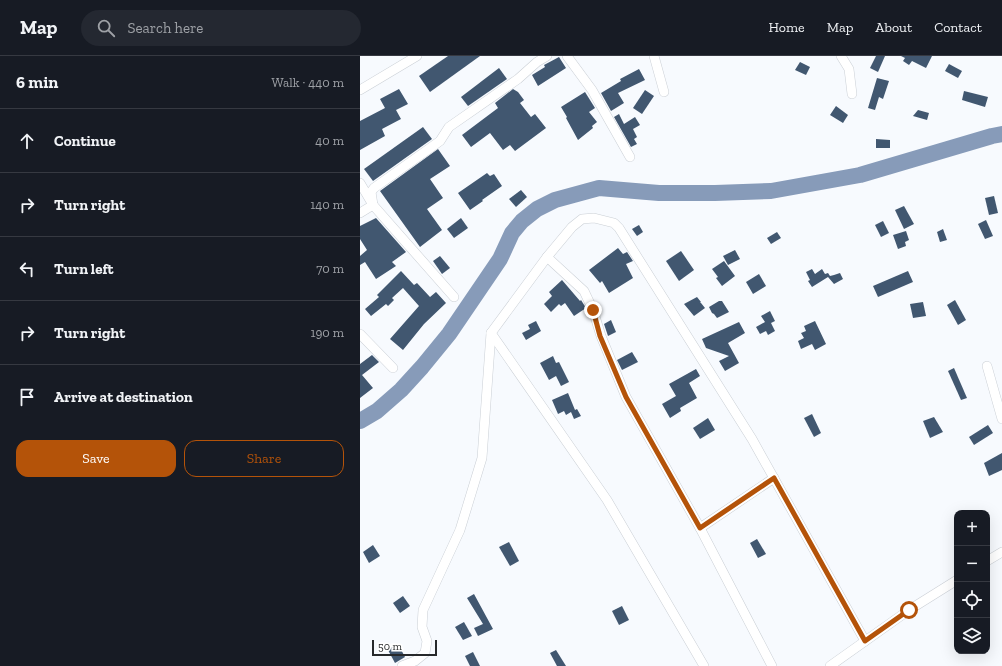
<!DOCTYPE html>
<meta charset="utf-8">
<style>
body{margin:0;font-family:"Zilla Slab",serif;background:#242831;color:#f1f3f6}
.controls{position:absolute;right:12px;bottom:12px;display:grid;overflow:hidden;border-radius:8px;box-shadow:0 4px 16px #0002}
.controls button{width:36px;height:36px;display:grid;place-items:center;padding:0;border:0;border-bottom:1px solid #363941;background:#171b24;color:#f1f3f6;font:20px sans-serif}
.scale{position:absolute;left:12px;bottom:10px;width:65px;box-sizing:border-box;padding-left:4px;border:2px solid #27292b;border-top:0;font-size:11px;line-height:14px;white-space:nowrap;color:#27292b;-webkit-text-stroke:3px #fff;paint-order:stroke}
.stop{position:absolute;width:12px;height:12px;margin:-9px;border:3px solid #b45309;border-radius:50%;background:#fff}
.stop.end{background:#b45309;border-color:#fff;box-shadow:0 1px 4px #0008}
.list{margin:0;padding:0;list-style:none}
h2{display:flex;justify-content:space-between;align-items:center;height:52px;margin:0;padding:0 16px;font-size:17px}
h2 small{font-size:13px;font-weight:400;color:#9ea1a6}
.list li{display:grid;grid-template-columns:26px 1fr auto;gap:12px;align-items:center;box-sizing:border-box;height:64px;padding:0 16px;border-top:1px solid #363941}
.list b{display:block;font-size:15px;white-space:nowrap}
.list em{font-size:13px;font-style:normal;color:#9ea1a6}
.actions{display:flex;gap:8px;padding:12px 16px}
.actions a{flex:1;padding:9px 0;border:1px solid #b45309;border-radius:12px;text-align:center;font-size:14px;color:#b45309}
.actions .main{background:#b45309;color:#fff}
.icon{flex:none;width:22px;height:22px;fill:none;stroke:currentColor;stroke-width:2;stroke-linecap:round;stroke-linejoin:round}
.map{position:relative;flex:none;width:642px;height:610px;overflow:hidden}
header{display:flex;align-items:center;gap:24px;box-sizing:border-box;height:56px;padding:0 20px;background:#171b24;border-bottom:1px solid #363941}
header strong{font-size:19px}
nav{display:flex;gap:22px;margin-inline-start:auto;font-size:14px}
.search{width:280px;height:36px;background:#242831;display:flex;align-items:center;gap:10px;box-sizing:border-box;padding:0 14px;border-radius:22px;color:#9ea1a6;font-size:15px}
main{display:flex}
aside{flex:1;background:#171b24}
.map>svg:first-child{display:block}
</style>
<header>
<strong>Map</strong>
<div class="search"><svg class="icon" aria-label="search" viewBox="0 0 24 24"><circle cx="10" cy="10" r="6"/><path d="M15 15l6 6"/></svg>Search here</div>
<nav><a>Home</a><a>Map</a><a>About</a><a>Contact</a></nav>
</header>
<main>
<aside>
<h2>6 min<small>Walk · 440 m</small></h2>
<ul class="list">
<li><svg class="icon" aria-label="ahead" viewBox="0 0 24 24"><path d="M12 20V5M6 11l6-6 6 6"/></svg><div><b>Continue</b></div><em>40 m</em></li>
<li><svg class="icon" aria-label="right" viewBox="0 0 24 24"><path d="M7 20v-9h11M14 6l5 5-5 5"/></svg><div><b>Turn right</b></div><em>140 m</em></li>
<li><svg class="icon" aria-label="left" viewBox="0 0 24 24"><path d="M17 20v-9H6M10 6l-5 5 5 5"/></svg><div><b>Turn left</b></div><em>70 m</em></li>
<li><svg class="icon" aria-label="right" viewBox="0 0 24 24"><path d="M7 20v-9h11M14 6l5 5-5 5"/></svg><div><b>Turn right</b></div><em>190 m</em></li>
<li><svg class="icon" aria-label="arrive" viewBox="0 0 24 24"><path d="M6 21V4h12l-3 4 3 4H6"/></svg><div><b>Arrive at destination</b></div></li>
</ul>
<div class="actions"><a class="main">Save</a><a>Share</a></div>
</aside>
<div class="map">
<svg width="642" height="610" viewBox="0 0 642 610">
<rect width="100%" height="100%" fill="#f7fafe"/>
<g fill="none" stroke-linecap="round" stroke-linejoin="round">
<polyline stroke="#879bb9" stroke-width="16" points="0,365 17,355 41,334 62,311 89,278 140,203 152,177 162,165 177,153 195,144 239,132 299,137 355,137 411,135 500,119 632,80 642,78"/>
</g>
<g fill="#415770">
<polygon points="88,0 120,0 70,36 59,20"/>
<polygon points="516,0 525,0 518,16 510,12"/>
<polygon points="541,0 572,0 566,12 552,5 549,9 543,5 545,2"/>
<polygon points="199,1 206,12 178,30 172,19 185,11 184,9"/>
<polygon points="440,6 450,11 446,19 435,14"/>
<polygon points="589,8 602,15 598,22 585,15"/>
<polygon points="139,12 147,23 108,50 101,41"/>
<polygon points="279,13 285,24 258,37 264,47 251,55 241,37 261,25 260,23"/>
<polygon points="517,22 529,25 523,43 519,41 515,54 508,52"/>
<polygon points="39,33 48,48 36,54 41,63 22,73 25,80 0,94 0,65 25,52 20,43"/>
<polygon points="153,33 158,36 164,44 160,47 171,61 175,58 186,72 155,95 150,89 143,94 130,77 111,91 102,79 138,52 135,47"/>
<polygon points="285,34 294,40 282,58 273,52"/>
<polygon points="604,35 628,41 625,51 602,44"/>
<polygon points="225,36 235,52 229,56 237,66 232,70 233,72 218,84 206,62 207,61 201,51"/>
<polygon points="476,50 488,59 483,67 470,59"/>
<polygon points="558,54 569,57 567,64 553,60"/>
<polygon points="259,58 264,68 275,61 280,69 273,73 277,81 274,83 277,88 271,91 254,61"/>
<polygon points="63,71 72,83 13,125 4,113"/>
<polygon points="516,83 530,84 530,92 516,92"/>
<polygon points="78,93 90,110 70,123 83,142 67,153 82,174 60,191 20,135"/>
<polygon points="127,117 130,120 134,118 142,130 122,144 123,145 110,154 98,137"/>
<polygon points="161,134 167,141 156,151 149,143"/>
<polygon points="634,140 638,157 629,159 625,142"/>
<polygon points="544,150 554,168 544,173 535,154"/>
<polygon points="16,162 46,196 32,206 36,210 16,223 5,206 0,209 0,200 7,194 0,183 0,170"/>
<polygon points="101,162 108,172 94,182 87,173"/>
<polygon points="626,164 633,180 625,183 618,168"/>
<polygon points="523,165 529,177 521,181 515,169"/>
<polygon points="279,169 283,176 277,180 272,173"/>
<polygon points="583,173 587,184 580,186 577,176"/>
<polygon points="546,175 549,184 545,186 546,190 538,193 533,179"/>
<polygon points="417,176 421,182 411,188 407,182"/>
<polygon points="258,192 263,198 267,196 273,205 266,208 273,222 249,237 242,225 240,227 229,214"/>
<polygon points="375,194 380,203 368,209 363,200"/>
<polygon points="321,195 334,214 319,225 306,205"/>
<polygon points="80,200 90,212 82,218 73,205"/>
<polygon points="364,205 375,220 362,230 356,222 358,221 352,213"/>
<polygon points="452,213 455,218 462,213 465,218 468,217 470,220 474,219 480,217 483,223 474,228 468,221 452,231 448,225 450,224 446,216"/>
<polygon points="41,215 54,229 57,227 70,241 76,236 86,247 64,268 43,294 30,283 59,250 43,232 32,242 34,244 28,250 26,248 11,260 5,253 19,241 17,239"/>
<polygon points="548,215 553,226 518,241 513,230"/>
<polygon points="399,218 406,230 393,238 386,226"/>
<polygon points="202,224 220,245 221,244 226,252 214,260 205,247 201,250 199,248 191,256 184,248 192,240 189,236"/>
<polygon points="337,241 341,246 340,247 341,247 345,252 334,260 324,248"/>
<polygon points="595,244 606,264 598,269 587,249"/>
<polygon points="359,245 362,245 369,256 357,262 354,258 352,257 349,251"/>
<polygon points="563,246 566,260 553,262 550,248"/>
<polygon points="410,255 415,265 411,267 415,275 408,279 406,275 400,278 396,271 405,266 401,260"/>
<polygon points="251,264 256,276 248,280 244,268"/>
<polygon points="176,265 181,275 166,284 162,277 170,273 168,269"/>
<polygon points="455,265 466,288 455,294 452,288 441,293 438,285 444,282 441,277 446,275 444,270"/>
<polygon points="379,266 385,277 368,287 379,307 365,315 359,305 369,300 346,292 342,283"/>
<polygon points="272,296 278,306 262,314 257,304"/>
<polygon points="12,299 19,306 2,319 13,332 0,342 0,308"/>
<polygon points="193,300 196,307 199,306 209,326 201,330 196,320 189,324 180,307"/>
<polygon points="594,312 607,342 601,344 588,315"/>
<polygon points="336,313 340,320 329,327 337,342 320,352 321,355 310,362 302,348 316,340 309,328"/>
<polygon points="208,337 215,354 217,353 221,360 214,363 211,356 206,359 204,355 198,358 192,344"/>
<polygon points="452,358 461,377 454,381 444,362"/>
<polygon points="574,361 583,376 570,382 563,365"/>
<polygon points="348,362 355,374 340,383 333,372"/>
<polygon points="628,369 633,377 614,389 609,381"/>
<polygon points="642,397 642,414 629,420 624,407"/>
<polygon points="397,483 406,498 398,502 390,487"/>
<polygon points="149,486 159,505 150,510 139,491"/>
<polygon points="13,489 20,500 9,507 3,496"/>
<polygon points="114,538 133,573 118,580 114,572 123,568 107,542"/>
<polygon points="43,540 50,550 40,557 33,547"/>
<polygon points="262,550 269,564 259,569 252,555"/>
<polygon points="104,566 112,580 103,584 95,571"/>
<polygon points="38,588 45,601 35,607 28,594"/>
<polygon points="196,594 206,610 197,610 190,597"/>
<polygon points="113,596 120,610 110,610 105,600"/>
</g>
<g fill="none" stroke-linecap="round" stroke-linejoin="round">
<defs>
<g id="minor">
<polyline points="207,0 232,34 270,101"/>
<polyline points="294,0 304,36"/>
<polyline points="481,0 489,13 492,38"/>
<polyline points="0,34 57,0"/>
<polyline points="0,127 13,149 94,241"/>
<polyline points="0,157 13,149 11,136 14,132 80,85 89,71 158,23 177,6 187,0"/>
<polyline points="187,201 224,235 233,254 241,280 266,341 340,472 412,610"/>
<polyline points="131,277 247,444 344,610"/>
<polyline points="0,278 33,312"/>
<polyline points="627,310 642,363"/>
<polyline points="340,472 414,422"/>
<polyline points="627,505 642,496"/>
<polyline points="42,610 55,605 65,597 67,585 62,571 63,554 100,474 122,402 131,277 187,201 212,171 222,163 234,162 254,167 259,172 392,383 505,585"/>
<polyline points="470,610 549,554 597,524"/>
</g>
</defs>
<use href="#minor" stroke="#cacfd5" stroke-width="10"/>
<use href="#minor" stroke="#fff" stroke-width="9"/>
</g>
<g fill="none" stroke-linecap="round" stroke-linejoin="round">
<polyline stroke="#b45309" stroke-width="5" points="233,254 240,280 266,341 340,472 414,422 505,585 549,554"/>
</g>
</svg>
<div class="controls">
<button>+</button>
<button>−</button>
<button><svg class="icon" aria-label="locate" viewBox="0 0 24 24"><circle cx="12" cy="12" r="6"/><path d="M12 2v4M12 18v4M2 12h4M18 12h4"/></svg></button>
<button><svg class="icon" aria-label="layers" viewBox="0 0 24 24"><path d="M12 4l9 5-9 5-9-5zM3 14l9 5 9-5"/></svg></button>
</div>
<div class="scale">50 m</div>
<div class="stop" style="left:549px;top:554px"></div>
<div class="stop end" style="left:233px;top:254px"></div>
</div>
</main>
